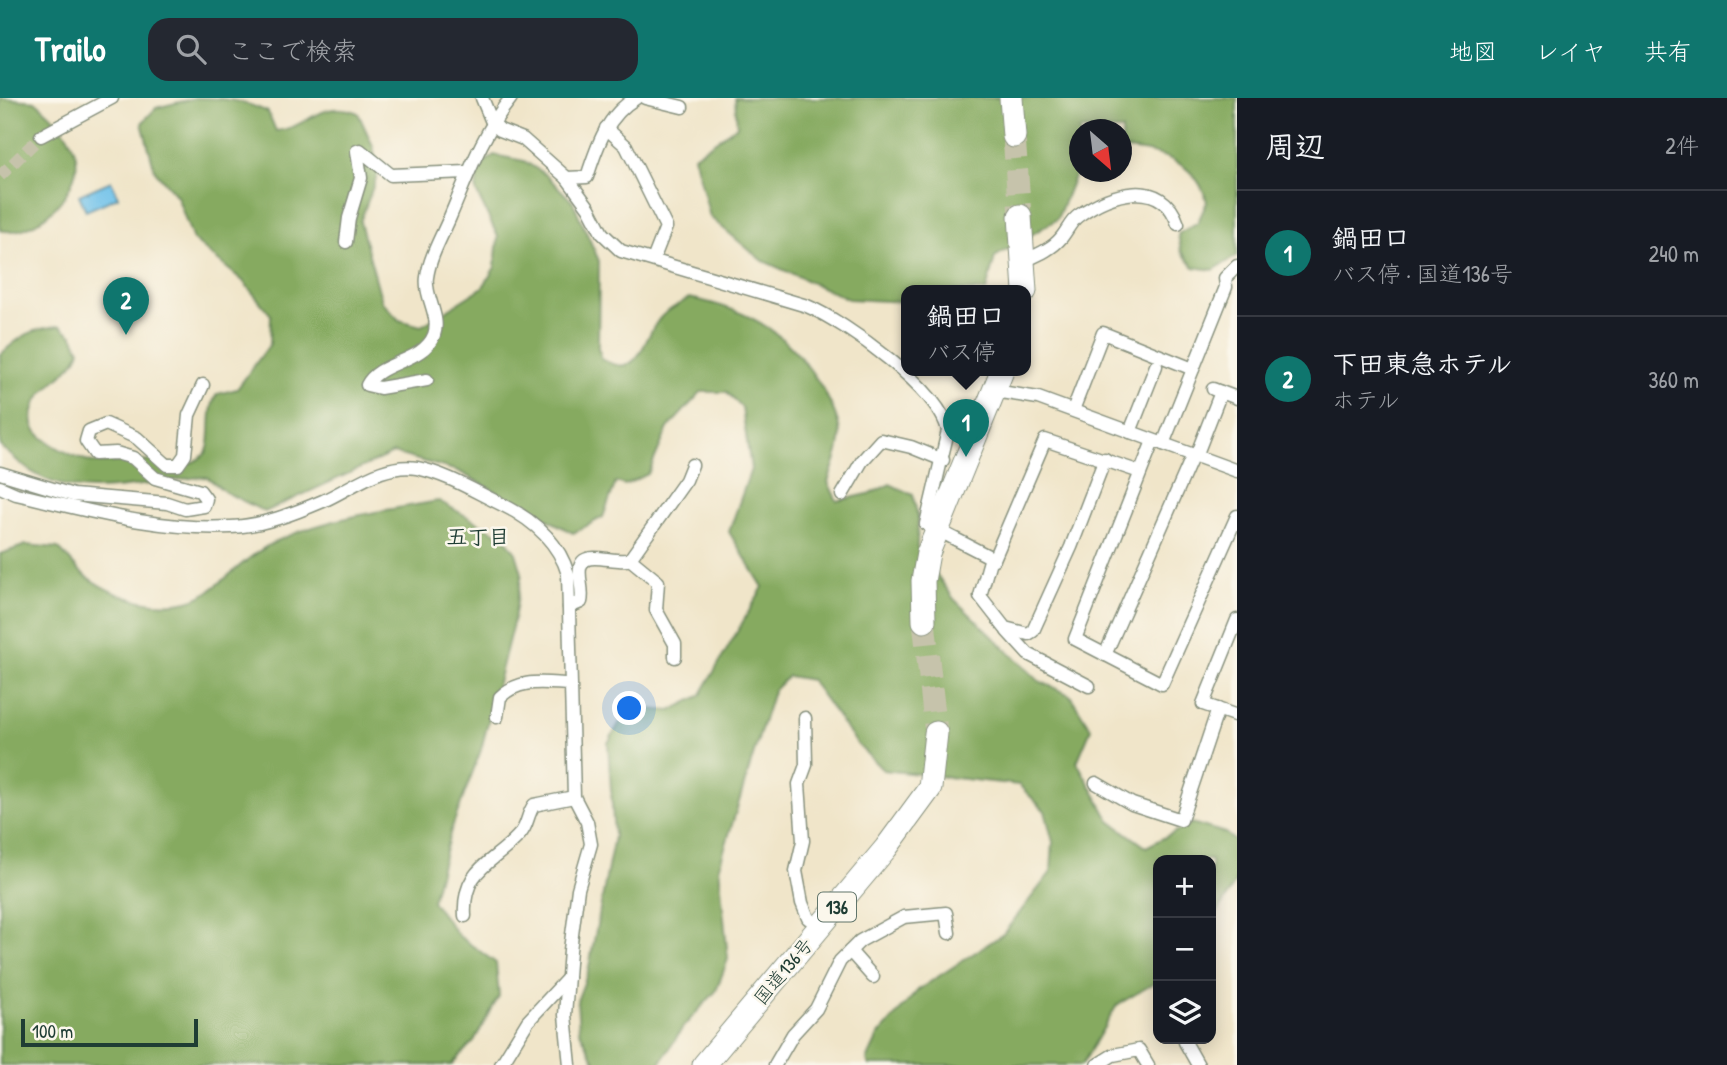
<!DOCTYPE html>
<html lang="ja">
<meta charset="utf-8">
<style>
body{margin:0;font-family:"Patrick Hand","Klee One",sans-serif;background:#242831;color:#f1f3f6}
.controls{position:absolute;right:21px;bottom:21px;display:grid;overflow:hidden;border-radius:14px;box-shadow:0 4px 18px #0003}
.controls button{width:63px;height:63px;display:grid;place-items:center;padding:0;border:0;border-bottom:2px solid #363941;background:#171b24;color:#f1f3f6;font:35px sans-serif}
.compass{position:absolute;left:1069px;top:21px;width:63px;height:63px;border-radius:50%;background:#171b24;box-shadow:0 4px 18px #0003;rotate:152deg}
.scale{position:absolute;left:21px;bottom:18px;width:177px;box-sizing:border-box;padding-left:7px;border:4px solid #1f3d34;border-top:0;font-size:19px;line-height:24px;white-space:nowrap;color:#1f3d34;-webkit-text-stroke:5px #fbf7ec;paint-order:stroke}
.you{position:absolute;left:630px;top:611px;width:24px;height:24px;margin:-18px;border:5px solid #fff;border-radius:50%;background:#1a73e8;box-shadow:0 0 0 10px #1a73e833}
.badge{display:grid;place-items:center;width:46px;height:46px;border-radius:50%;background:#0f766e;color:#fff;font-size:23px;font-weight:700}
.pin{position:absolute;translate:-50% -58px;filter:drop-shadow(0 2px 4px #0008)}
.pin::after{content:'';position:absolute;top:37px;width:24px;height:21px;background:inherit;clip-path:polygon(0 0,100% 0,50% 100%)}
.popup{position:absolute;left:901px;top:187px;width:130px;height:91px;box-sizing:border-box;display:grid;place-content:center;border-radius:14px;background:#171b24;filter:drop-shadow(0 2px 5px #0005);font-size:23px;white-space:nowrap;color:#9ea1a6}
.popup b{font-size:26px;color:#f1f3f6}
.popup::after{content:'';position:absolute;left:50%;top:100%;margin-left:-14px;border:14px solid transparent;border-top-color:#171b24}
.list{margin:0;padding:0;list-style:none}
h2{display:flex;justify-content:space-between;align-items:center;height:91px;margin:0;padding:0 28px;font-size:30px}
h2 small{font-size:23px;font-weight:400;color:#9ea1a6}
.list li{display:grid;grid-template-columns:46px 1fr auto;gap:21px;align-items:center;box-sizing:border-box;height:126px;padding:0 28px;border-top:2px solid #363941}
.list b{display:block;font-size:26px;white-space:nowrap}
.list p{margin:0;font-size:23px;white-space:nowrap;color:#9ea1a6}
.list em{font-size:23px;font-style:normal;color:#9ea1a6}
.icon{flex:none;width:38px;height:38px;fill:none;stroke:currentColor;stroke-width:2;stroke-linecap:round;stroke-linejoin:round}
.map{position:relative;flex:none;width:1237px;height:967px;overflow:hidden}
header{display:flex;align-items:center;gap:42px;box-sizing:border-box;height:98px;padding:0 35px;background:#0f766e;color:#fff}
header strong{font-size:33px}
nav{display:flex;gap:38px;margin-inline-start:auto;font-size:24px}
.search{width:490px;height:63px;background:#242831;display:flex;align-items:center;gap:18px;box-sizing:border-box;padding:0 24px;border-radius:21px;color:#9ea1a6;font-size:26px}
main{display:flex}
aside{flex:1;background:#171b24}
.map>svg:first-child{display:block}
</style>
<header>
<strong>Trailo</strong>
<div class="search"><svg class="icon" aria-label="search" viewBox="0 0 24 24"><circle cx="10" cy="10" r="6"/><path d="M15 15l6 6"/></svg>ここで検索</div>
<nav><a>地図</a><a>レイヤ</a><a>共有</a></nav>
</header>
<main>
<div class="map">
<svg width="1237" height="967" viewBox="0 0 1237 967">
<rect width="100%" height="100%" fill="#fbf7ec"/>
<filter id="ink" filterUnits="userSpaceOnUse"><feTurbulence type="fractalNoise" baseFrequency=".0143" numOctaves="2"/><feDisplacementMap in="SourceGraphic" scale="14" xChannelSelector="R" yChannelSelector="G"/><feConvolveMatrix kernelMatrix="1 2 1 2 8 2 1 2 1" color-interpolation-filters="sRGB"/></filter>
<filter id="wash" filterUnits="userSpaceOnUse"><feTurbulence type="fractalNoise" baseFrequency=".00686" numOctaves="4" result="noise"/><feDisplacementMap in="SourceGraphic" scale="28" xChannelSelector="R" yChannelSelector="G"/><feGaussianBlur stdDeviation="1.57" result="paint"/><feColorMatrix in="noise" values="0 0 0 0 0 0 0 0 0 0 0 0 0 0 0 0 0 1.4 0 .05"/><feComposite in="paint" operator="in"/></filter>
<g filter="url(#wash)">
<rect width="100%" height="100%" fill="#f0e5c9"/>
<g fill="#86aa60" stroke="#52744a" stroke-width="2">
<path d="M0 0 35 3C51 16 69 34 75 54 86 87 37 142 0 132Z"/>
<path d="M195 0C223 0 242 2 268 14L276 33C308 30 321 0 358 15L373 48 378 75 360 124 382 204 399 222 421 228 428 224 483 189 495 169 498 139 476 93 478 69 494 57 524 63 546 77 573 104 599 163 598 250 602 261C642 285 642 237 662 218 669 211 680 206 689 200 753 212 790 236 824 293 831 306 842 327 840 343 839 356 832 371 828 384L837 403 872 395 890 386 913 397 918 420 917 449 954 501 1039 583 1070 597 1091 631 1077 664 1110 723 1146 749 1192 725 1225 735 1237 745V781L1211 826V762H1158V883L1117 907 1082 967H869L867 962 878 938 918 892 1003 836 1051 774 1053 744 1045 713 1019 687 883 672 858 647 811 582 788 578 773 593 719 769 728 861 716 893 683 929 659 967H597L579 932 577 903 588 874 614 738 608 645 624 617 638 610 670 613 700 598 763 489 729 434 751 371 742 310 727 294H701L668 330 648 376 625 387 616 384 603 419 573 435 458 373 393 355 265 414 225 394 207 379C150 381 86 408 32 374 22 368 13 358 3 351L0 346V257C20 238 33 230 60 228L73 238 80 252C73 279 26 292 33 326 36 343 84 365 100 365 116 365 132 361 148 363 168 365 186 373 204 357 215 347 205 315 217 296L237 291 270 246 271 217 243 183 193 142 177 98 155 73 142 25 156 10Z"/>
<path d="M735 0H1237V158L1213 172 1194 169 1181 153 1178 136 1198 124 1207 104C1197 64 1160 53 1122 51V32H1080L1079 66 1057 121 995 159 986 193H906V204L848 201 761 162 710 119 694 58 737 28Z"/>
<path d="M439 403 504 439 516 455 522 475 514 521 481 652 451 732 432 803 459 838 496 865 499 898 474 943 451 967H0V456L26 447 58 450C66 457 72 466 80 473 110 501 174 519 209 493 231 477 249 457 273 445 320 421 387 412 439 403Z"/>
</g>
<polygon fill="#6ec1ea" stroke="#467f8f" stroke-width="2" points="111,83 118,99 86,113 79,97"/>
</g>
<g filter="url(#ink)">
<g fill="none" stroke-linecap="round" stroke-linejoin="round">
<polyline stroke="#c6c3ab" stroke-width="12" stroke-dasharray="12 6" stroke-linecap="butt" points="0,78 41,38"/>
<g stroke="#c6c3ab" stroke-width="23" stroke-dasharray="23 11" stroke-linecap="butt">
<polyline points="1014,38 1020,118"/>
<polyline points="924,523 936,635"/>
</g>
<defs>
<g id="street">
<path d="M482 0 492 24 500 32 523 41 567 80 589 110 602 135 621 153 807 208C845 224 941 292 948 333L926 426 994 461 1045 342 1140 374"/>
<polyline points="645,0 682,9"/>
<polyline points="606,30 626,48 666,129 653,162"/>
<polyline points="41,38 112,0"/>
<path d="M567 80 587 79C597 48 607 17 636 0"/>
<polyline points="346,144 349,120 361,80 357,53 360,52 391,77 468,74"/>
<path d="M1024 163C1037 157 1052 151 1061 140 1067 133 1071 123 1078 118 1110 95 1162 78 1178 126"/>
<path d="M427 282 380 290 367 287C379 263 423 265 434 237 441 219 424 198 427 179 430 158 442 138 450 119 468 77 482 36 511 0"/>
<polyline points="1213,291 1237,300"/>
<polyline points="995,293 1038,300 1237,373"/>
<polyline points="1073,312 1103,235 1193,271"/>
<polyline points="1130,334 1156,268"/>
<polyline points="1153,343 1075,541 1162,586 1237,418"/>
<polyline points="1163,346 1226,189 1225,180 1237,168"/>
<polyline points="1196,358 1221,294"/>
<polyline points="0,375 73,397 167,405 185,411 204,408 206,401 200,393 155,380 133,360 116,355 95,356 86,343 89,333 106,326 137,340 167,367 178,367 185,357 189,317 203,287"/>
<path d="M0 389 16 396C87 412 158 433 231 429 262 428 295 415 323 403 352 390 384 364 417 370 447 376 474 393 501 406 532 421 558 442 568 476L574 699 587 724 591 746 578 791 570 852 565 917 570 967"/>
<polyline points="842,397 862,363 881,342 911,349 943,362"/>
<polyline points="991,459 980,498 1005,530 1028,536 1033,533 1071,449 1105,361"/>
<polyline points="630,461 658,484 656,512 675,546 675,559"/>
<path d="M569 509 581 504C584 492 578 481 580 470 583 450 617 467 630 461L686 382 692 367"/>
<polyline points="1237,522 1203,606 1237,618"/>
<polyline points="1007,533 1028,556 1089,588"/>
<polyline points="1105,557 1193,357"/>
<path d="M497 619 500 599C520 580 543 585 569 586"/>
<polyline points="805,620 806,667 799,686 803,743 796,773 802,805 808,820 820,829"/>
<polyline points="1096,685 1132,706 1181,722 1218,611"/>
<path d="M465 818C462 769 494 766 520 736 528 728 527 716 534 707L574 699"/>
<polyline points="850,853 873,879"/>
<polyline points="1185,944 1198,967"/>
<polyline points="501,967 528,923 568,880"/>
<polyline points="775,967 793,936 816,911 840,863 860,843 904,819 946,815 949,835"/>
<polyline points="1097,967 1113,957 1139,952 1148,967"/>
</g>
<g id="highway">
<polyline points="1011,0 1014,38"/>
<polyline points="1020,118 1025,193"/>
<polyline points="924,523 923,483 928,455 1002,273"/>
<polyline points="704,967 886,750 930,690 936,635"/>
</g>
</defs>
<use href="#street" stroke="#88917e" stroke-width="15"/>
<use href="#highway" stroke="#88917e" stroke-width="25"/>
<use href="#street" stroke="#fff" stroke-width="12"/>
<use href="#highway" stroke="#fff" stroke-width="23"/>
</g>
</g>
<g text-anchor="middle" dominant-baseline="central" stroke-width="5" stroke-linejoin="round" paint-order="stroke">
<rect fill="#fbf7ec" stroke="#61756b" stroke-width="2" x="818" y="794.5" width="38" height="29" rx="5"/>
<g font-size="18" font-weight="bold" fill="#1f3d34">
<text x="837" y="809">136</text>
</g>
<g font-size="19" fill="#1f3d34" stroke="#fbf7ec">
<text transform="translate(783 873) rotate(-50)">国道136号</text>
</g>
<g font-size="21" font-weight="bold" fill="#1f3d34" stroke="#fbf7ec">
<text x="478" y="438">五丁目</text>
</g>
</g>
</svg>
<div class="controls">
<button>+</button>
<button>−</button>
<button><svg class="icon" aria-label="layers" viewBox="0 0 24 24"><path d="M12 4l9 5-9 5-9-5zM3 14l9 5 9-5"/></svg></button>
</div>
<svg class="compass" viewBox="-18 -18 36 36"><path d="M0-13l5 13h-10z" fill="#e53935"/><path d="M0 13l5-13h-10z" fill="#9ea1a6"/></svg>
<div class="scale">100 m</div>
<div class="you"></div>
<div class="pin badge" style="left:966px;top:359px">1</div>
<div class="popup"><b>鍋田口</b>バス停</div>
<div class="pin badge" style="left:126px;top:237px">2</div>
</div>
<aside>
<h2>周辺<small>2件</small></h2>
<ul class="list">
<li><span class="badge">1</span><div><b>鍋田口</b><p>バス停 · 国道136号</p></div><em>240 m</em></li>
<li><span class="badge">2</span><div><b>下田東急ホテル</b><p>ホテル</p></div><em>360 m</em></li>
</ul>
</aside>
</main>
